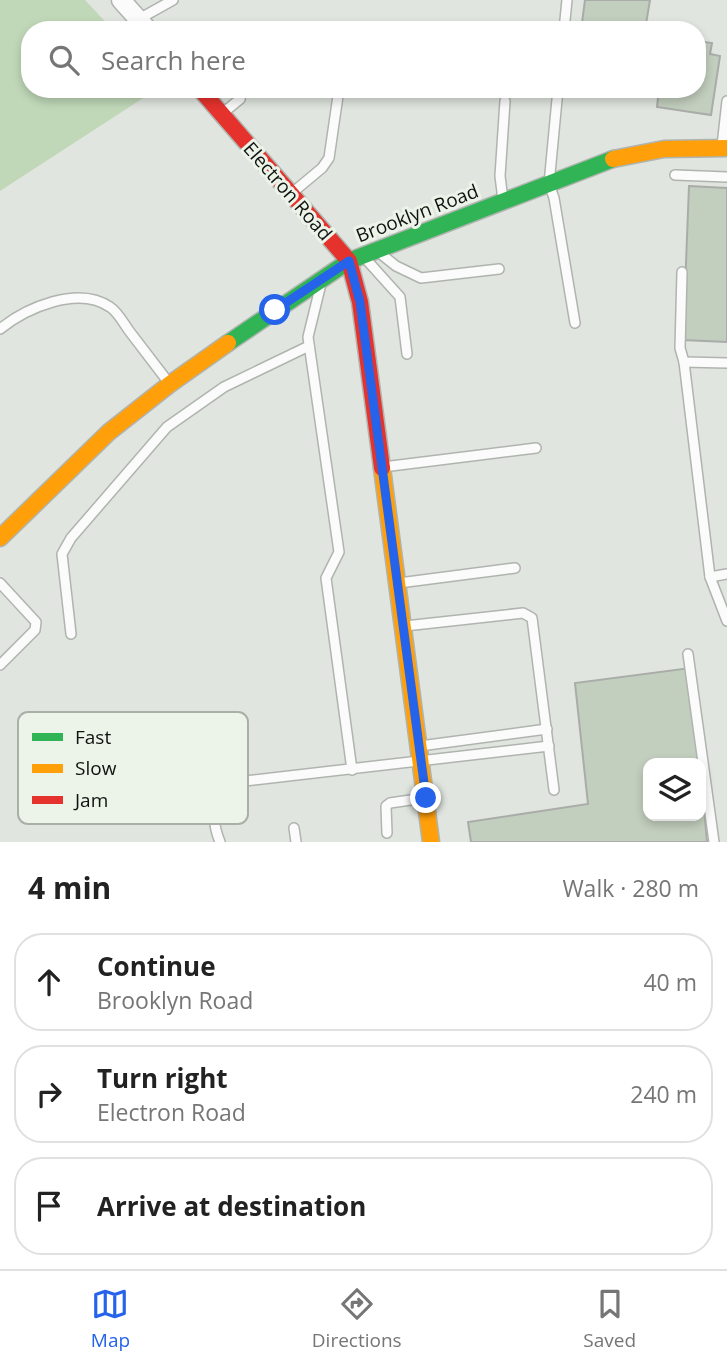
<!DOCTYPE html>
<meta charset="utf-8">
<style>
body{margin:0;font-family:"Open Sans",sans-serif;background:#f6f6f6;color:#222}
.controls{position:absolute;right:21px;bottom:21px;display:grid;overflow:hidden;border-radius:14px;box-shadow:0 4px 10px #0003}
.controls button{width:63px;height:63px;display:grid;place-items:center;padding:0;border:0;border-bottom:2px solid #e0e0e0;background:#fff;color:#222;font:35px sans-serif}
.stop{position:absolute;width:21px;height:21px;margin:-16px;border:5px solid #2563eb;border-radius:50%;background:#fff}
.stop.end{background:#2563eb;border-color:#fff;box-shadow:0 2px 7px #0008}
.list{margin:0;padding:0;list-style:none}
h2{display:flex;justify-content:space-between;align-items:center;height:91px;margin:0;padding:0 28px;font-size:30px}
h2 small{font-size:23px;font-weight:400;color:#767676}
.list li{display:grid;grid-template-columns:46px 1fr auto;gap:21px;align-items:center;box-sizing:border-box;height:98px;margin:0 14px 14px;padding:0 14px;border:2px solid #e0e0e0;border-radius:28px}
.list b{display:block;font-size:26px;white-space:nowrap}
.list p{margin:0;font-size:23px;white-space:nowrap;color:#767676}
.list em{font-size:23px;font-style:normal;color:#767676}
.icon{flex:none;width:38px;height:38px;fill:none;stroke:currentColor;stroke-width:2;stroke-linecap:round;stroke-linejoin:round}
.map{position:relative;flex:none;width:727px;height:842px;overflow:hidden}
.search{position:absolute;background:#fff;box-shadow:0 4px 10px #0003;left:21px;right:21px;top:21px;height:77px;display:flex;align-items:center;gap:18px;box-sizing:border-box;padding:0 24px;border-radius:28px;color:#767676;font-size:26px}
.sheet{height:427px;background:#fff}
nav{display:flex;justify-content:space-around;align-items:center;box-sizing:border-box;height:98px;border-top:2px solid #e0e0e0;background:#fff;font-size:19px;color:#767676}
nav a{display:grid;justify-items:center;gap:4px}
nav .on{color:#2563eb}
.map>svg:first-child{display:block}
</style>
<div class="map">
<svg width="727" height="842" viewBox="0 0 727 842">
<rect width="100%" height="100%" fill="#e0e5df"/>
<polygon fill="#c0d8b8" points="0,0 85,0 113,30 30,30 30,89 157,89 0,191"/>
<g fill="#c2cebe" stroke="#a9aca8" stroke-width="2">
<polygon points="585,0 650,0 645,30 581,30"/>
<polygon points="697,41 712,43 710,54 720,56 711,115 657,107 659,89 697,89"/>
<polygon points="689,186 727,188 727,342 683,340"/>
<polygon points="690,668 700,763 648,763 648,816 701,816 701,774 707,842 471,842 468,822 588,804 575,683"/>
</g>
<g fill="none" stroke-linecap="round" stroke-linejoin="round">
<defs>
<g id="lane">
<polyline points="139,19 173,0"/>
<polyline points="564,30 567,0"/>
<polyline points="558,89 549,184 554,198 575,323"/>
<polyline points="223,113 240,99 242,89"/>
<polyline points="722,146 727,101"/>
<polyline points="675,175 727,177"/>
<polyline points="292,193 322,168 329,158 339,89"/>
<polyline points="503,200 500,176 505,101"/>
<polyline points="381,254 396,266 421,278 499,269"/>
<polyline points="364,257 400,297 407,354"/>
<polyline points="682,272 680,348 684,362 710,577 727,621"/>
<polyline points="320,288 308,337 339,552 326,578 352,770"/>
<path d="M0 329C26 308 78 285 110 307 118 312 124 324 130 332 143 349 156 366 169 383"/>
<polyline points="684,362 727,363"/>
<polyline points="383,467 536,448"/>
<polyline points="710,577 727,574"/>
<polyline points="0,583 36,622 35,630 0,665"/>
<polyline points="399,583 515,568"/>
<polyline points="405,626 523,613 532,618 554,790"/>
<polyline points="71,634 62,554 71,538 167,427 224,387 309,346"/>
<polyline points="688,654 714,842"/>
<polyline points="420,746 547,729"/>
<polyline points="294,828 296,842"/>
<polyline points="387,833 386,806 390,803 424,798"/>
<path d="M220 842C207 810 217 796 245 781L549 746"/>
</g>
<polyline id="street" points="121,0 148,30"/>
<polyline id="fast" points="228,343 349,261 613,159"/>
<g id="slow">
<polyline points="613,159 664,149 727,148"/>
<polyline points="382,468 431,842"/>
<polyline points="0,538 109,432 170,384 228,343"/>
</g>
<polyline id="jam" points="200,89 349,261 360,302 382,468"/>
</defs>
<use href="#lane" stroke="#b0b4af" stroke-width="12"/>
<use href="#street" stroke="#b0b4af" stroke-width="21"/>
<use href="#fast" stroke="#b0b4af" stroke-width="19"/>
<use href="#slow" stroke="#b0b4af" stroke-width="19"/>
<use href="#jam" stroke="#b0b4af" stroke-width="19"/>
<use href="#lane" stroke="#fafbfa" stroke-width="9"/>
<use href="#street" stroke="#fafbfa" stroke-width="18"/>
<use href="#fast" stroke="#30b455" stroke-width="16"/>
<use href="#slow" stroke="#ff9f0a" stroke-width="16"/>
<use href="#jam" stroke="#e5322d" stroke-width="16"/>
</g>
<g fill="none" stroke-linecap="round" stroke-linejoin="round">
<polyline stroke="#2563eb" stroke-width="9" points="275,310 349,261 360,302 426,798"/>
</g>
<g text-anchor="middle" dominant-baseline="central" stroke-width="6" stroke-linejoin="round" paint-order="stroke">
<g font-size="19" fill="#0f120e" stroke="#ecf4ea">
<text transform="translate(288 191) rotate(49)">Electron Road</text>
<text transform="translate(417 213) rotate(-21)">Brooklyn Road</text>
</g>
</g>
<rect x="18" y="712" width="230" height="112" rx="10" fill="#ecf4ea" stroke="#aab0a8" stroke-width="2"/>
<rect x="32" y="733" width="31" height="8" fill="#30b455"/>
<rect x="32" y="764" width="31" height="9" fill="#ff9f0a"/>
<rect x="32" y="796" width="31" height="8" fill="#e5322d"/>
<g font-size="19" fill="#0f120e">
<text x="75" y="744">Fast</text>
<text x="75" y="775">Slow</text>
<text x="75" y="807">Jam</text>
</g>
</svg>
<div class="controls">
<button><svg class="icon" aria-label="layers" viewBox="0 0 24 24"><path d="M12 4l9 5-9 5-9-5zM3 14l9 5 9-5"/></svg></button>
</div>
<div class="stop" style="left:275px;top:310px"></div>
<div class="stop end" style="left:426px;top:798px"></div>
<div class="search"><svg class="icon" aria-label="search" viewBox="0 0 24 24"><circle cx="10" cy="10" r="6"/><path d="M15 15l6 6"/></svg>Search here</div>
</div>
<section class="sheet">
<h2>4 min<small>Walk · 280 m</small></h2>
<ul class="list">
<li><svg class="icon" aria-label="ahead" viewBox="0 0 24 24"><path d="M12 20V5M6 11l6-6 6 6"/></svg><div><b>Continue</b><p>Brooklyn Road</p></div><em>40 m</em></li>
<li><svg class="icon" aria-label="right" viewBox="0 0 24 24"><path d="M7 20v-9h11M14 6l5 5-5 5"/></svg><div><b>Turn right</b><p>Electron Road</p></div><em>240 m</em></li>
<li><svg class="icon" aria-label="arrive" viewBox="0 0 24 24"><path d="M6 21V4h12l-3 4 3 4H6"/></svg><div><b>Arrive at destination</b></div></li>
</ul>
</section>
<nav>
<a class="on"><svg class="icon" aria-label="map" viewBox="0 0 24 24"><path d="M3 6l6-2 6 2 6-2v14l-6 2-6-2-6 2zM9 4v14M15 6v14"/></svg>Map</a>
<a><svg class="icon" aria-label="directions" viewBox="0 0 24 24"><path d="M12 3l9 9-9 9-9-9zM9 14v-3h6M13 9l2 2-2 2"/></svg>Directions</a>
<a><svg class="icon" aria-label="saved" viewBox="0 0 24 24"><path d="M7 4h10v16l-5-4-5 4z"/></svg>Saved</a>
</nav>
